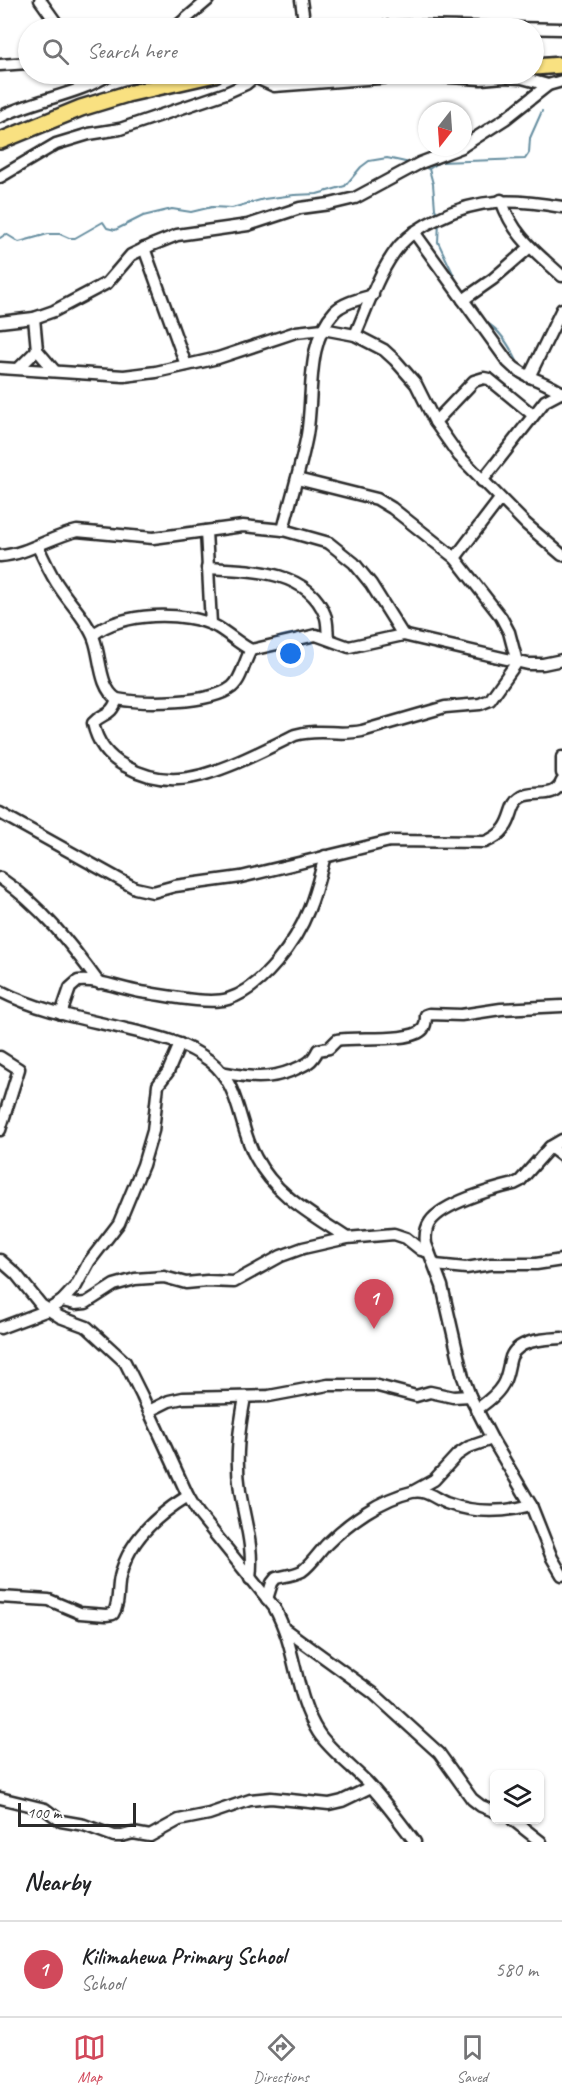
<!DOCTYPE html>
<style>
body{margin:0;font-family:Caveat,sans-serif;background:#f6f6f6;color:#202124}
.controls{position:absolute;right:18px;bottom:18px;display:grid;overflow:hidden;border-radius:9px;box-shadow:0 2px 4px #0004}
.controls button{width:54px;height:54px;display:grid;place-items:center;padding:0;border:0;border-bottom:2px solid #e0e0e0;background:#fff;color:#202124;font:30px sans-serif}
.compass{position:absolute;left:418px;top:102px;width:54px;height:54px;border-radius:50%;background:#fff;box-shadow:0 2px 4px #0004;rotate:197deg}
.scale{position:absolute;left:18px;bottom:15px;width:118px;box-sizing:border-box;padding-left:6px;border:3px solid #2b2b2b;border-top:0;font-size:16px;line-height:21px;white-space:nowrap;color:#2b2b2b;-webkit-text-stroke:4px #fff;paint-order:stroke}
.you{position:absolute;left:291px;top:654px;width:21px;height:21px;margin:-15px;border:4px solid #fff;border-radius:50%;background:#1a73e8;box-shadow:0 0 0 9px #1a73e833}
.badge{display:grid;place-items:center;width:39px;height:39px;border-radius:50%;background:#d1495b;color:#fff;font-size:20px;font-weight:700}
.pin{position:absolute;translate:-50% -50px;filter:drop-shadow(0 2px 3px #0008)}
.pin::after{content:'';position:absolute;top:32px;width:21px;height:18px;background:inherit;clip-path:polygon(0 0,100% 0,50% 100%)}
.list{margin:0;padding:0;list-style:none}
h2{display:flex;justify-content:space-between;align-items:center;height:78px;margin:0;padding:0 24px;font-size:26px}
h2 small{font-size:20px;font-weight:400;color:#757577}
.list li{display:grid;grid-template-columns:39px 1fr auto;gap:18px;align-items:center;box-sizing:border-box;height:96px;padding:0 24px;border-top:2px solid #e0e0e0}
.list b{display:block;font-size:22px;white-space:nowrap}
.list p{margin:0;font-size:20px;white-space:nowrap;color:#757577}
.list em{font-size:20px;font-style:normal;color:#757577}
.icon{flex:none;width:33px;height:33px;fill:none;stroke:currentColor;stroke-width:2;stroke-linecap:round;stroke-linejoin:round}
.map{position:relative;flex:none;width:562px;height:1842px;overflow:hidden}
.search{position:absolute;background:#fff;box-shadow:0 2px 4px #0004;left:18px;right:18px;top:18px;height:66px;display:flex;align-items:center;gap:15px;box-sizing:border-box;padding:0 21px;border-radius:33px;color:#757577;font-size:22px}
.sheet{height:174px;background:#fff}
nav{display:flex;justify-content:space-around;align-items:center;box-sizing:border-box;height:84px;border-top:2px solid #e0e0e0;background:#fff;font-size:16px;color:#757577}
nav a{display:grid;justify-items:center;gap:3px}
nav .on{color:#d1495b}
.map>svg:first-child{display:block}
</style>
<div class="map">
<svg width="562" height="1842" viewBox="0 0 562 1842">
<rect width="100%" height="100%" fill="#fff"/>
<filter id="ink" filterUnits="userSpaceOnUse"><feTurbulence type="fractalNoise" baseFrequency=".0167" numOctaves="2"/><feDisplacementMap in="SourceGraphic" scale="12" xChannelSelector="R" yChannelSelector="G"/><feConvolveMatrix kernelMatrix="1 2 1 2 8 2 1 2 1" color-interpolation-filters="sRGB"/></filter>
<g filter="url(#ink)">
<g fill="none" stroke-linecap="round" stroke-linejoin="round">
<g stroke="#668ea0" stroke-width="2">
<polyline points="421,166 429,169 440,162 525,159 529,153 530,138 542,111"/>
<polyline points="429,169 433,184 435,209 439,216"/>
<polyline points="439,221 438,242 459,286"/>
<polyline points="0,238 6,234 19,242 48,234 60,234 69,238 75,238 103,222 107,228 115,230 143,216 172,209 191,212 212,207 232,208 264,199 294,195 317,194 345,186 361,167 369,161 387,158 410,163"/>
<path d="M485 322C500 329 510 347 517 361"/>
</g>
<defs>
<g id="minor">
<polyline points="40,0 60,28"/>
<polyline points="301,0 305,28"/>
<polyline points="175,28 208,0"/>
<polyline points="338,28 413,26 562,29"/>
<polyline points="0,65 28,63"/>
<polyline points="254,77 274,86 419,75 481,79 504,77 522,78 548,85"/>
<path d="M0 117C35 99 78 95 110 74"/>
<polyline points="463,146 505,119 548,85 562,81"/>
<polyline points="0,177 56,144 89,134 120,129 226,93 246,84 258,74"/>
<path d="M501 200C514 237 534 250 562 276"/>
<path d="M414 232 508 362C523 378 544 380 562 393"/>
<polyline points="144,248 186,365"/>
<polyline points="463,300 493,279 530,247"/>
<polyline points="34,318 37,350 54,370"/>
<polyline points="0,322 34,318 54,311 107,283 131,255 152,245 177,235 248,225 300,208 330,204 355,198 420,163 462,147"/>
<path d="M355 335C368 306 379 270 400 245 410 234 424 225 437 219 480 197 516 199 562 207"/>
<polyline points="0,368 124,376 156,372 218,358 296,332 323,329 355,335 384,350 395,360 416,384 435,422 459,456 526,524 562,555"/>
<polyline points="19,368 37,350"/>
<polyline points="529,377 562,309"/>
<polyline points="435,422 474,381 484,378 489,379 533,415"/>
<polyline points="482,481 545,401 562,392"/>
<path d="M283 530C291 498 301 467 307 435 314 395 305 343 335 311 344 302 361 299 373 295"/>
<polyline points="206,531 211,624"/>
<path d="M38 547C45 561 51 576 60 588 71 605 87 620 94 639 101 657 99 688 117 699 143 704 210 704 232 687 242 679 244 661 251 650L316 635 349 647 403 635 528 664H543L562 660"/>
<path d="M0 556C28 554 50 537 77 531L153 538 243 526 283 530 329 543 354 563 371 584 403 635"/>
<polyline points="455,558 500,499"/>
<path d="M207 568C247 570 308 569 325 615 328 621 327 631 328 638"/>
<path d="M93 635C120 612 186 610 217 627 229 634 238 643 251 650"/>
<path d="M117 699C111 717 103 712 93 723 97 742 108 757 125 766 141 775 159 780 178 779 212 778 264 750 295 735 320 728 337 736 362 731L445 707 480 704 490 700 517 662 509 632 501 617 455 558 392 508 377 499 297 479"/>
<polyline points="562,757 562,773"/>
<path d="M0 813 135 888 153 892 175 886 241 877 390 841 485 842C518 829 506 806 522 797 535 789 554 801 562 781"/>
<path d="M0 878C40 905 71 944 99 983"/>
<path d="M0 991C39 1011 83 1019 126 1029 156 1036 185 1042 210 1061 241 1085 238 1127 256 1158 276 1196 313 1215 347 1238"/>
<path d="M61 1014 70 988 78 981C99 979 121 989 141 992 164 995 207 1005 228 999 263 988 296 942 309 909 316 892 320 874 325 856"/>
<polyline points="0,1057 19,1069 0,1130"/>
<path d="M221 1072C248 1077 266 1081 293 1070 305 1065 312 1063 318 1050L329 1048 337 1040C355 1036 411 1043 423 1029 426 1025 426 1019 426 1015L429 1014 461 1015 501 1009 562 1006"/>
<path d="M562 1140 550 1147 520 1181 514 1184C493 1189 443 1203 430 1222 425 1229 425 1236 426 1244L442 1286 463 1377 470 1396 492 1439 531 1505 552 1558 562 1575"/>
<polyline points="550,1147 562,1156"/>
<path d="M0 1260 16 1274 41 1305 60 1317 87 1327 125 1362 142 1396 188 1496 198 1513 274 1607C297 1648 294 1694 318 1732 328 1748 352 1767 366 1781 384 1800 399 1821 415 1842"/>
<polyline points="435,1265 466,1268 491,1264 536,1264 562,1260"/>
<polyline points="62,1301 75,1304 86,1303 114,1285 135,1279 164,1277 186,1283 207,1281 234,1282 281,1256 303,1248 347,1238 394,1234 406,1238 421,1250 429,1252"/>
<polyline points="0,1328 48,1310 62,1301 76,1286 89,1262 119,1223 143,1165 153,1131 158,1085 168,1072 180,1044"/>
<path d="M245 1397C239 1430 235 1458 240 1491 245 1523 254 1546 250 1579"/>
<path d="M476 1410C486 1403 497 1395 503 1384 508 1375 508 1366 511 1357 518 1339 547 1339 562 1338"/>
<polyline points="149,1411 169,1401 183,1398 269,1396 328,1385 374,1385 416,1396 430,1392 453,1397 470,1396"/>
<polyline points="414,1491 434,1480 457,1455 469,1447 492,1439"/>
<path d="M0 1597 49 1600 80 1613 106 1615 113 1614C120 1603 117 1589 120 1577 128 1541 157 1515 188 1496"/>
<path d="M267 1599 272 1583 276 1578C284 1576 294 1575 302 1571 312 1564 319 1552 327 1544 349 1522 381 1499 412 1492 426 1489 434 1498 446 1503 474 1513 503 1513 531 1505"/>
<polyline points="286,1630 373,1693 439,1753 472,1799 481,1806 494,1811"/>
<polyline points="0,1798 45,1809 61,1821 84,1825 114,1836 122,1836 133,1833 150,1836 179,1820 209,1814 250,1800 271,1798 329,1804 342,1801 371,1787"/>
<polyline points="513,1820 541,1842"/>
</g>
<g id="highway">
<polyline points="534,67 562,65"/>
<polyline points="0,141 81,108 127,94 215,74"/>
</g>
</defs>
<use href="#minor" stroke="#2b2b2b" stroke-width="15"/>
<use href="#highway" stroke="#2b2b2b" stroke-width="20"/>
<use href="#minor" stroke="#fff" stroke-width="10"/>
<use href="#highway" stroke="#f9e181" stroke-width="15"/>
</g>
</g>
</svg>
<div class="controls">
<button><svg class="icon" aria-label="layers" viewBox="0 0 24 24"><path d="M12 4l9 5-9 5-9-5zM3 14l9 5 9-5"/></svg></button>
</div>
<svg class="compass" viewBox="-18 -18 36 36"><path d="M0-13l5 13h-10z" fill="#e53935"/><path d="M0 13l5-13h-10z" fill="#757577"/></svg>
<div class="scale">100 m</div>
<div class="you"></div>
<div class="pin badge" style="left:374px;top:1329px">1</div>
<div class="search"><svg class="icon" aria-label="search" viewBox="0 0 24 24"><circle cx="10" cy="10" r="6"/><path d="M15 15l6 6"/></svg>Search here</div>
</div>
<section class="sheet">
<h2>Nearby<small></small></h2>
<ul class="list">
<li><span class="badge">1</span><div><b>Kilimahewa Primary School</b><p>School</p></div><em>580 m</em></li>
</ul>
</section>
<nav>
<a class="on"><svg class="icon" aria-label="map" viewBox="0 0 24 24"><path d="M3 6l6-2 6 2 6-2v14l-6 2-6-2-6 2zM9 4v14M15 6v14"/></svg>Map</a>
<a><svg class="icon" aria-label="directions" viewBox="0 0 24 24"><path d="M12 3l9 9-9 9-9-9zM9 14v-3h6M13 9l2 2-2 2"/></svg>Directions</a>
<a><svg class="icon" aria-label="saved" viewBox="0 0 24 24"><path d="M7 4h10v16l-5-4-5 4z"/></svg>Saved</a>
</nav>
